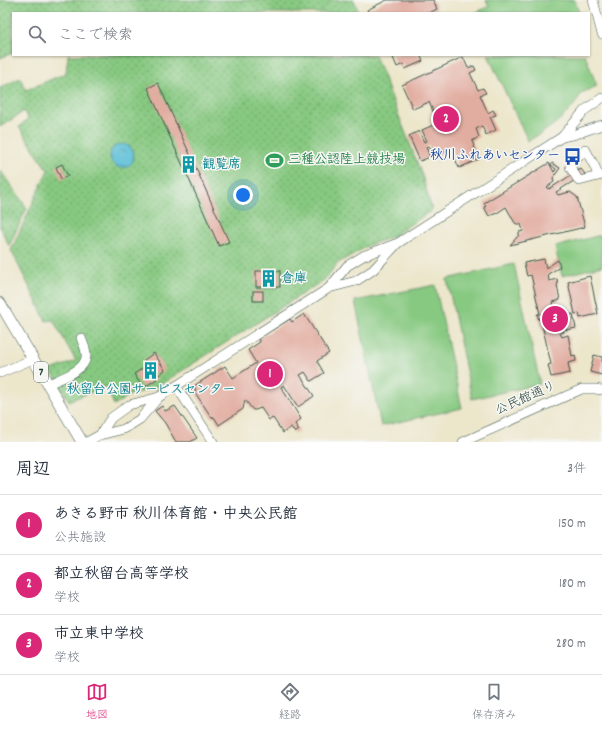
<!DOCTYPE html>
<html lang="ja">
<meta charset="utf-8">
<style>
body{margin:0;font-family:Dekko,"Klee One",sans-serif;background:#f6f6f7;color:#1f2937}
.you{position:absolute;left:243px;top:195px;width:14px;height:14px;margin:-10px;border:3px solid #fff;border-radius:50%;background:#1a73e8;box-shadow:0 0 0 6px #1a73e833}
.badge{display:grid;place-items:center;width:26px;height:26px;border-radius:50%;background:#db2777;color:#fff;font-size:13px;font-weight:700}
.pin{position:absolute;translate:-50% -50%;border:2px solid #fff;box-shadow:0 1px 4px #0006}
.list{margin:0;padding:0;list-style:none}
h2{display:flex;justify-content:space-between;align-items:center;height:52px;margin:0;padding:0 16px;font-size:17px}
h2 small{font-size:13px;font-weight:400;color:#747a83}
.list li{display:grid;grid-template-columns:26px 1fr auto;gap:12px;align-items:center;box-sizing:border-box;height:60px;padding:0 16px;border-top:1px solid #e0e1e3}
.list b{display:block;font-size:15px;white-space:nowrap}
.list p{margin:0;font-size:13px;white-space:nowrap;color:#747a83}
.list em{font-size:13px;font-style:normal;color:#747a83}
.icon{flex:none;width:22px;height:22px;fill:none;stroke:currentColor;stroke-width:2;stroke-linecap:round;stroke-linejoin:round}
.map{position:relative;flex:none;width:602px;height:442px;overflow:hidden}
.search{position:absolute;background:#fff;box-shadow:0 1px 3px #0004;left:12px;right:12px;top:12px;height:44px;display:flex;align-items:center;gap:10px;box-sizing:border-box;padding:0 14px;border-radius:0px;color:#747a83;font-size:15px}
.sheet{height:232px;background:#fff}
nav{display:flex;justify-content:space-around;align-items:center;box-sizing:border-box;height:56px;border-top:1px solid #e0e1e3;background:#fff;font-size:11px;color:#747a83}
nav a{display:grid;justify-items:center;gap:2px}
nav .on{color:#db2777}
.map>svg:first-child{display:block}
</style>
<div class="map">
<svg width="602" height="442" viewBox="0 0 602 442">
<defs>
<pattern id="park-dots" width="8" height="8" patternUnits="userSpaceOnUse"><rect width="8" height="8" fill="#87c981"/><path d="M2 2h.1M6 6h.1" fill="none" stroke="#6ea46a" stroke-width="1.8" stroke-linecap="round"/></pattern>
<pattern id="water-ripples" width="26" height="14" patternUnits="userSpaceOnUse"><rect width="26" height="14" fill="#59bed7"/><path d="M2 4q2-2 4 0t4 0M15 11q2-2 4 0t4 0" fill="none" stroke="#499caf"/></pattern>
</defs>
<rect width="100%" height="100%" fill="#f6f6f2"/>
<filter id="ink" filterUnits="userSpaceOnUse"><feTurbulence type="fractalNoise" baseFrequency=".025" numOctaves="2"/><feDisplacementMap in="SourceGraphic" scale="8" xChannelSelector="R" yChannelSelector="G"/><feConvolveMatrix kernelMatrix="1 2 1 2 8 2 1 2 1" color-interpolation-filters="sRGB"/></filter>
<filter id="wash" filterUnits="userSpaceOnUse"><feTurbulence type="fractalNoise" baseFrequency=".012" numOctaves="4" result="noise"/><feDisplacementMap in="SourceGraphic" scale="16" xChannelSelector="R" yChannelSelector="G"/><feGaussianBlur stdDeviation="0.9" result="paint"/><feColorMatrix in="noise" values="0 0 0 0 0 0 0 0 0 0 0 0 0 0 0 0 0 1.4 0 .05"/><feComposite in="paint" operator="in"/></filter>
<g filter="url(#wash)">
<rect width="100%" height="100%" fill="#ece6cb"/>
<g fill="#87c981" stroke="#53835a">
<polygon points="486,0 575,0 579,13 475,13 489,6"/>
<path d="M488 55H585L597 86 581 93C572 114 548 130 528 141Z"/>
<polygon points="601,235 602,240 602,266 562,276 555,247"/>
<polygon points="514,264 540,384 472,399 447,279"/>
<polygon points="435,285 462,408 381,426 355,301"/>
</g>
<g fill="url(#park-dots)" stroke="#53835a">
<polygon points="0,0 354,0 359,13 13,13 13,53 0,58"/>
<polygon points="68,55 375,55 422,175 432,210 390,238 371,244 338,263 324,280 155,388 130,395 114,405 106,386 69,401 51,370 76,361 53,320 46,321 11,250 48,170 46,168 19,127 28,118 24,111 14,118 0,127 0,88 20,78 26,90 66,73"/>
<polygon points="0,170 27,208 9,246 0,227"/>
</g>
<circle fill="url(#water-ripples)" stroke="#3c7e86" cx="122" cy="156" r="12"/>
<g id="blocks">
<g fill="#e2ada1">
<polygon points="387,0 433,0 437,9 429,13 368,13 367,10"/>
<polygon points="392,55 420,55 423,61 405,69 403,64 397,67"/>
<polygon points="463,57 468,68 474,66 476,70 470,73 478,90 483,88 486,93 480,95 488,113 493,110 496,115 490,117 496,130 486,135 482,126 476,129 479,137 472,141 479,159 459,168 451,149 434,156 429,146 426,147 430,157 420,161 409,136 419,131 424,142 427,141 422,130 438,123 429,102 413,109 402,85"/>
<polygon points="158,83 229,242 219,246 148,88"/>
<polygon points="549,163 554,172 556,169 551,165 552,163 560,168 553,178 554,182 547,187 549,189 581,169 585,174 556,192 558,195 570,192 577,197 585,227 510,245 519,235 519,232 523,231 521,224 517,224 515,223 506,207 497,213 489,216 484,207 486,206 484,203"/>
<polygon points="62,164 68,176 61,179 56,167"/>
<polygon points="544,259 546,268 558,260 560,267 548,274 549,281 557,279 558,284 557,285 560,300 553,302 559,328 563,327 564,332 560,333 562,337 568,335 572,356 575,355 576,361 568,363 570,373 551,377 548,365 551,364 541,320 539,320 537,314 540,314 531,275 527,276 524,263"/>
<rect x="256" y="271" width="24" height="16"/>
<polygon points="590,276 598,314 580,318 579,313 575,314 568,282"/>
<rect x="253" y="291" width="10" height="10"/>
<polygon points="304,314 329,353 317,361 324,373 311,381 305,372 300,375 314,396 298,407 284,385 281,387 301,419 295,424 299,430 295,433 291,427 283,433 273,418 269,420 261,408 255,410 253,410 245,400 243,409 219,425 214,417 212,418 194,391 196,390 194,386 225,366 233,378 256,363 248,350 260,342 258,339 290,319 292,322"/>
<polygon points="573,314 576,328 566,330 563,316"/>
<polygon points="154,353 165,370 159,375 157,372 154,374 157,379 143,388 134,374 148,365 144,360"/>
<polygon points="594,355 602,357 602,375 590,372"/>
<polygon points="162,406 165,411 175,406 197,438 190,442 176,442 165,423 155,411"/>
</g>
</g>
</g>
<g filter="url(#ink)">
<use href="#blocks" fill-opacity="0" stroke="#3e564b" stroke-width="1"/>
<g fill="none" stroke-linecap="round" stroke-linejoin="round">
<defs>
<g id="minor">
<polyline points="593,0 602,34"/>
<polyline points="562,137 576,134 602,125"/>
<polyline points="598,176 595,167 585,149 570,167 579,181 602,175"/>
<polyline points="329,288 356,281 373,270 396,245"/>
<polyline points="0,373 33,359"/>
<path d="M48 384C59 379 85 371 86 357 87 350 83 344 81 338"/>
<polyline points="176,386 213,442"/>
<polyline points="100,435 111,418 129,405 159,397 329,288 347,266 363,256 398,243 562,137 585,110 602,98"/>
<polyline points="87,442 100,435 124,429 140,419 159,397"/>
<polyline points="463,442 582,389 595,389 602,390"/>
</g>
<polyline id="major" points="0,303 82,442"/>
</defs>
<use href="#minor" stroke="#3e564b" stroke-width="10"/>
<use href="#major" stroke="#3e564b" stroke-width="12"/>
<use href="#minor" stroke="#fff" stroke-width="9"/>
<use href="#major" stroke="#fff" stroke-width="11"/>
</g>
</g>
<defs>
<symbol id="bus-bare" viewBox="-9 -9 18 18"><path d="M-5-6H5V4H4V6H2V4H-2V6H-4V4H-5ZM-3.5-4V0h7V-4ZM-3.5 1.2v1.5H-2V1.2ZM2 1.2v1.5H3.5V1.2Z" fill="#1a4fb4" stroke="#f6f6f2" stroke-width="2.5" paint-order="stroke"/></symbol>
<symbol id="stadium-bare" viewBox="-9 -9 18 18"><path d="M0-5a6.5 5 0 1 0 0 10a6.5 5 0 1 0 0-10ZM-3.5-1.8h7v3.6h-7Z" fill="#2e9e5b" stroke="#f6f6f2" stroke-width="2.5" paint-order="stroke"/></symbol>
<symbol id="building-bare" viewBox="-9 -9 18 18"><path d="M-4-6H4V6H1V3H-1V6H-4ZM-2.5-4.3h1.7v1.8h-1.7ZM.8-4.3h1.7v1.8H.8ZM-2.5-1h1.7V.8h-1.7ZM.8-1h1.7V.8H.8Z" fill="#0f9aa8" stroke="#f6f6f2" stroke-width="2.5" paint-order="stroke"/></symbol>
</defs>
<g fill-rule="evenodd">
<use href="#bus-bare" x="560" y="144" width="25" height="25"/>
<use href="#stadium-bare" x="262" y="148" width="25" height="25"/>
<use href="#building-bare" x="176" y="152" width="25" height="25"/>
<use href="#building-bare" x="256" y="266" width="25" height="25"/>
<use href="#building-bare" x="138" y="358" width="25" height="25"/>
</g>
<g text-anchor="middle" dominant-baseline="central" stroke-width="3" stroke-linejoin="round" paint-order="stroke">
<rect fill="#f6f6f2" stroke="#60746d" stroke-width="1" x="34" y="362" width="14" height="20" rx="3"/>
<g font-size="12" font-weight="bold" fill="#1f3d34">
<text x="41" y="372">7</text>
</g>
<g font-size="13" font-weight="bold" fill="#164399" stroke="#f6f6f2" text-anchor="end">
<text x="560" y="156">秋川ふれあいセンター</text>
</g>
<g font-size="13" font-weight="bold" fill="#27864d" stroke="#f6f6f2" text-anchor="start">
<text x="288" y="160">三種公認陸上競技場</text>
</g>
<g font-size="13" font-weight="bold" fill="#0d838f" stroke="#f6f6f2" text-anchor="start">
<text x="202" y="165">観覧席</text>
<text x="281" y="279">倉庫</text>
<text x="151" y="390" text-anchor="middle">秋留台公園サービスセンター</text>
</g>
<g font-size="13" fill="#1f3d34" stroke="#f6f6f2">
<text transform="translate(526 399) rotate(-24)">公民館通り</text>
</g>
</g>
</svg>
<div class="you"></div>
<div class="pin badge" style="left:270px;top:374px">1</div>
<div class="pin badge" style="left:446px;top:119px">2</div>
<div class="pin badge" style="left:555px;top:319px">3</div>
<div class="search"><svg class="icon" aria-label="search" viewBox="0 0 24 24"><circle cx="10" cy="10" r="6"/><path d="M15 15l6 6"/></svg>ここで検索</div>
</div>
<section class="sheet">
<h2>周辺<small>3件</small></h2>
<ul class="list">
<li><span class="badge">1</span><div><b>あきる野市 秋川体育館・中央公民館</b><p>公共施設</p></div><em>150 m</em></li>
<li><span class="badge">2</span><div><b>都立秋留台高等学校</b><p>学校</p></div><em>180 m</em></li>
<li><span class="badge">3</span><div><b>市立東中学校</b><p>学校</p></div><em>280 m</em></li>
</ul>
</section>
<nav>
<a class="on"><svg class="icon" aria-label="map" viewBox="0 0 24 24"><path d="M3 6l6-2 6 2 6-2v14l-6 2-6-2-6 2zM9 4v14M15 6v14"/></svg>地図</a>
<a><svg class="icon" aria-label="directions" viewBox="0 0 24 24"><path d="M12 3l9 9-9 9-9-9zM9 14v-3h6M13 9l2 2-2 2"/></svg>経路</a>
<a><svg class="icon" aria-label="saved" viewBox="0 0 24 24"><path d="M7 4h10v16l-5-4-5 4z"/></svg>保存済み</a>
</nav>
